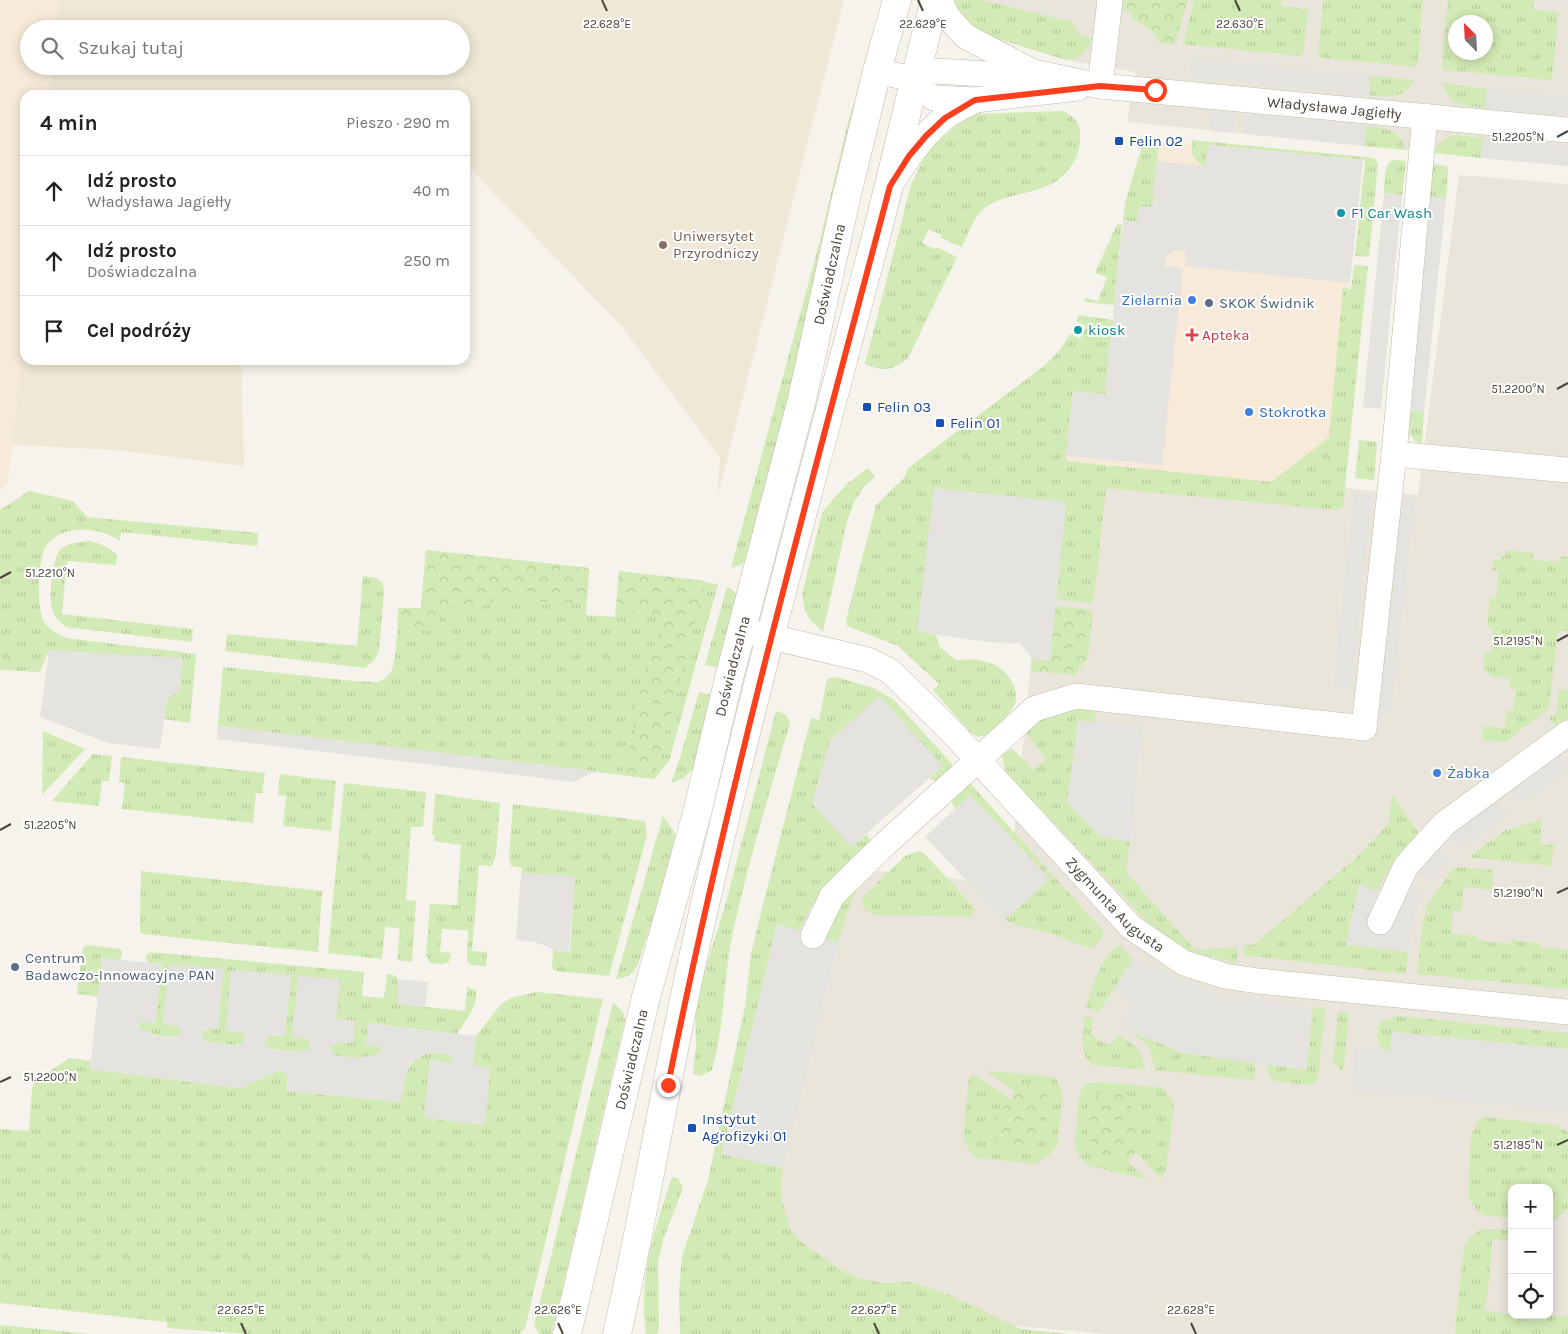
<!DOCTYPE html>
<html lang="pl">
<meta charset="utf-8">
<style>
body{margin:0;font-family:Karla,sans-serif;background:#f6f6f6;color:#222}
.controls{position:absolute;right:15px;bottom:15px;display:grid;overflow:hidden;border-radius:10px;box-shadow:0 2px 12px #0003}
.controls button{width:45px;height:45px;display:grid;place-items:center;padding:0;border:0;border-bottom:1px solid #e0e0e0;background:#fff;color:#222;font:25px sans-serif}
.compass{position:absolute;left:1448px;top:15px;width:45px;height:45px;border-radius:50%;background:#fff;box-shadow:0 2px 12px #0003;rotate:336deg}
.stop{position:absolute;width:15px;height:15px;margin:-11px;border:4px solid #fc3f1d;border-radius:50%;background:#fff}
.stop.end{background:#fc3f1d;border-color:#fff;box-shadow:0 1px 5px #0008}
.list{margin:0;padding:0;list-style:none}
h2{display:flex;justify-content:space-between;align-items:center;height:65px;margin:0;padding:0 20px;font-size:21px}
h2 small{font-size:16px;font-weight:400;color:#767676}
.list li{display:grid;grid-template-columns:32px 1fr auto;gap:15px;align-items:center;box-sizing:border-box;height:70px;padding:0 20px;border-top:1px solid #e0e0e0}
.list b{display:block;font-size:19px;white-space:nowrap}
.list p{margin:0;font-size:16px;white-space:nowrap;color:#767676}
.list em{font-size:16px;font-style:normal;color:#767676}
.icon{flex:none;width:28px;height:28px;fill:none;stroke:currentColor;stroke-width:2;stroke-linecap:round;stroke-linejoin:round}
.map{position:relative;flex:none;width:1568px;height:1334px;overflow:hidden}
.search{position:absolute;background:#fff;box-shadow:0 2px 12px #0003;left:20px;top:20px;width:450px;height:55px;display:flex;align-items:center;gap:12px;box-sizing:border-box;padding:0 18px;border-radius:28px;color:#767676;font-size:19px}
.panel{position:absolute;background:#fff;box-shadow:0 2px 12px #0003;left:20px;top:90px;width:450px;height:275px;border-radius:15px}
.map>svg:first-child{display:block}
</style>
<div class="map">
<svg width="1568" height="1334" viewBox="0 0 1568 1334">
<defs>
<pattern id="grass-tufts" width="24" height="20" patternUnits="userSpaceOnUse" patternTransform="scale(1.25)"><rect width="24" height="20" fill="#d2eab5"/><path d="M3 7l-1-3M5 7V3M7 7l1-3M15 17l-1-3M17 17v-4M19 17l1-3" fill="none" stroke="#b6ca9c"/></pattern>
<pattern id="forest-crowns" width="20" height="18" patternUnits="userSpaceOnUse" patternTransform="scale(1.25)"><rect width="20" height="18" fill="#d2eab5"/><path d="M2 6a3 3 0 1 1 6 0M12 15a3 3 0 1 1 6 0" fill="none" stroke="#b6ca9c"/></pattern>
</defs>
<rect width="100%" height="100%" fill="#f6f3ec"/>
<g fill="#eae5da" fill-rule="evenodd">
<path d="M953 0H1568V166L1127 122 1135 72 1066 60 973 31ZM1456 22H1486V52H1456Z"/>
<path d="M1459 175 1568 184V1334H1108L708 1299 800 863 1009 884 1051 460 1418 495ZM1512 1188H1549V1315H1512Z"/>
</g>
<g fill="#f7ead8">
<polygon points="0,0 59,0 56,29 29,29 29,66 52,66 49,95 25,95 25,320 8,483 0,491"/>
<polygon points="1144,139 1363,160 1350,283 1325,487 1066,461 1073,391 1105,394 1125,203"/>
</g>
<g fill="#efe8d6">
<polygon points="59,0 844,0 717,499 720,458 622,327 465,163 465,95 49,95 52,66 461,66 461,29 56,29"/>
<polygon points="25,320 25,360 241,360 244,466 118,450 12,445"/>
</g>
<g fill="url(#grass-tufts)" fill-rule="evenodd">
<path d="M953 0H982L1073 22 1079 34 1093 39C1086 51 1081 60 1066 60L973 31 963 20Z"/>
<polygon points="1194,0 1281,0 1281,6 1308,9 1303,56 1183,44"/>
<polygon points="1323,0 1423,0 1418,63 1414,67 1318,57"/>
<path d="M1448 0H1534L1533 10 1559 12 1552 80 1444 70 1442 67ZM1486 22V52H1456V22Z"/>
<polygon points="867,64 794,395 748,560 740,565 731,568 819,244 849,118"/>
<path d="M1370 76 1413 80C1405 100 1387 97 1369 95Z"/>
<path d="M1443 83 1487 89 1485 108C1466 105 1448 107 1443 83Z"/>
<path d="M1064 111C1079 121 1081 125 1080 142 1078 156 1076 159 1068 170 1047 198 1007 189 982 210 975 216 966 238 962 247L941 238 942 235 929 229 922 243 935 249 936 247 957 257 908 358C892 371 883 372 865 364L911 185 927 151 958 124 975 114Z"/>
<path d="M1366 126C1384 128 1400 129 1406 150L1364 146Z"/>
<path d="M1455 135 1483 138 1481 158 1434 153C1437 144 1445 138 1455 135Z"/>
<polygon points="1144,139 1159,141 1153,208 1137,222 1123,220 1125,203"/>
<polygon points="1192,140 1374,158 1378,164 1369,257 1355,256 1365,160 1208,145 1205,166 1200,164 1192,155"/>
<path d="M1393 160 1406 161 1402 195 1384 193C1385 182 1383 165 1393 160Z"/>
<polygon points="1431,164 1446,166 1448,169 1446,199 1428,197"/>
<polygon points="1117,224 1122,225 1114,305 1084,302 1086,298 1098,301 1107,277 1095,273"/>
<path d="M1354 265 1368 266 1343 507 1338 510 1106 488 1094 599 1089 603 1056 599 1066 502 1002 643 965 639 917 631 936 635 940 647 956 660C979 658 1002 661 1013 684 1016 691 1018 698 1014 706 1012 710 1008 714 1005 718 997 729 991 735 977 737L969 731 933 690 939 684 898 646 847 626 846 620 876 505 904 478 908 468 1044 366 1060 350 1070 334 1080 339 1086 326 1076 321 1079 315 1113 320 1105 395 1073 391 1066 461 1272 482 1329 437 1343 288 1351 289Z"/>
<polygon points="1407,410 1424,412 1422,444 1416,442 1406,430"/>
<polygon points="1359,440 1377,442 1374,480 1355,478"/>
<polygon points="868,468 875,477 864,487 854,502 847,522 823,632 811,621 805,611 802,594 822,513 834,498 847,484"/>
<path d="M29 491 73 501 87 517 258 533 257 546 121 532 120 541C101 527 62 523 46 546 38 558 36 609 44 622 49 629 58 634 66 638L196 654 190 723 164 719 167 699 49 650 40 672 0 670V510Z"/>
<path d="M89 541C100 543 109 547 117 555L116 565 67 561 62 614 193 629 192 642 66 627C60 622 54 617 52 609 49 598 52 558 60 550 67 543 79 542 89 541Z"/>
<polygon points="426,550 589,568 586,615 615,617 619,571 718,584 669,761 654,779 218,726 223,667 354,681 377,682 385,679 392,670 395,656 399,608 421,608"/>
<polygon points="1506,550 1533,553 1533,560 1559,562 1560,556 1568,557 1568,631 1558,631 1549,708 1505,742 1482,740 1483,726 1505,728 1507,710 1513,710 1516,689 1510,688 1510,678 1491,676 1487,671 1483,671 1485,653 1491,653 1493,628 1487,627 1490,597 1496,597 1499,571 1492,570 1494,560 1500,560 1500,558 1505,556"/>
<polygon points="363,576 376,578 383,583 384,592 379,651 374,660 365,668 225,651 227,634 357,646"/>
<polygon points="727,587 733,590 738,598 719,668 705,665"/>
<polygon points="836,677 871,687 893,699 952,764 952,769 939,782 929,779 942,766 851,847 867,834 871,843 825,889 810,908 799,931 777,924 722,1154 783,1168 781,1181 782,1201 790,1229 800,1241 839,1269 862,1279 882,1283 912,1282 952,1296 1021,1329 1070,1334 680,1334 679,1292 682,1256 708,1180 745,1006 751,954 759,920 811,718 819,720 827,679"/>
<polygon points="1559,689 1568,690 1568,718 1556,727 1549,718 1557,712"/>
<polygon points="699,692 713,695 694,768 684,778 671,783 680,758"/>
<polygon points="1096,704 1095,722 1078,721 1099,836 1130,842 1126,872 1194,949 1200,950 1238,947 1236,963 1189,951 1152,927 1005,771 1002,755 1012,748 1033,770 1046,758 1026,733 1026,723 1035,716"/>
<path d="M776 711 786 714 790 723C770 792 748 862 733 932 723 978 725 1026 712 1070L701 1076 693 1074 696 1045 695 1001 725 906Z"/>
<polygon points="43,731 85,749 42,795"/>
<polygon points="93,754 112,756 109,781 102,781 99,806 52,801"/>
<polygon points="121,757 265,773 262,793 256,793 253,823 122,809 125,783 119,782"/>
<polygon points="280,774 336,781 331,831 283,826 286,796 278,795"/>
<polygon points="344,783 426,792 423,827 411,827 406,900 416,901 412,962 397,960 400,928 385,927 382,959 328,953"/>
<polygon points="970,783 1103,931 1103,937 1095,946 1089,948 1047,932 1016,925 1004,920 1050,879 970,795 956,809 952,804 953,797"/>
<polygon points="435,794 500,803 496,855 492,866 479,865 472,951 487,952 486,966 471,965 467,961 468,930 442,929 440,952 451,953 449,962 443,964 430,963 426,955 430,904 457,905 461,845 434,841 435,835 432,835"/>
<polygon points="1392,794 1418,832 1386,874 1377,892 1359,885 1346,944 1408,952 1406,974 1244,955 1245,946 1255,944 1357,857 1389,823"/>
<polygon points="513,804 645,821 647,835 609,976 555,971 552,968 553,949 570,952 575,877 522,873 522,868 511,866 509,856"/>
<path d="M663 816 675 833 676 847 638 964C633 975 628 977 616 979Z"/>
<polygon points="1542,819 1540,844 1554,845 1551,866 1468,857 1506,830"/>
<polygon points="919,851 924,853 975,909 973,916 875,915 865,910 862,905 864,896 905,856"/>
<polygon points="1459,867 1493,870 1492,890 1464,887 1461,911 1453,910 1451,933 1477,936 1477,940 1510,944 1511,940 1539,943 1539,947 1568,950 1568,989 1417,974 1423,922 1427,906 1453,869"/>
<polygon points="141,871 322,891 318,952 142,934 140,931"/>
<path d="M864 881C849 899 845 920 838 942L818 937 828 918Z"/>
<path d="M87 945 121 949C123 954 123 956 119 960L102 959 98 997 78 994 77 991 83 948Z"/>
<path d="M1120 945 1133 959 1099 1012 1086 1007C1091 991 1103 950 1120 945Z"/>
<path d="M151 952 364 972 362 996 384 998 387 974C404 974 398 992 398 1004L465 1011 467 987 476 991C479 1006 464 1022 457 1034L369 1023 382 1051C373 1061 347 1058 336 1056L331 1050 332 1046 337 1042 353 1043 354 1021 336 1019 305 1038C310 1041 312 1044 310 1049L304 1052 271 1049 265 1044 267 1038 270 1036H285L226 1030 242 1032 245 1038 244 1042C238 1048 207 1044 201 1038L202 1031 209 1028 218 1029 170 964 163 1023 178 1026 180 1029 181 1034C171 1042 147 1033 138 1027L162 964 147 962 145 956Z"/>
<path d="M537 992 603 999 525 1328 519 1334H249L167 1328V1322L0 1303V1129L29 1131 32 1089 35 1082 69 1058 91 1061 90 1069 240 1088 281 1070 288 1075 287 1091 400 1102C405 1078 406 1050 439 1053 445 1054 449 1053 453 1058V1061L450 1063 431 1060 484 1125 490 1068 473 1066 476 1036 501 1004 511 998Z"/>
<polygon points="613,1002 623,1012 625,1020 552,1334 539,1334 534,1326"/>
<path d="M1313 1007 1325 1008 1318 1079 1310 1085 1274 1081C1269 1076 1267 1072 1268 1065L1306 1070Z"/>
<path d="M1338 1011C1344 1011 1347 1012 1349 1018L1343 1071 1333 1064Z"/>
<path d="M1085 1016 1093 1018 1091 1034 1105 1044 1114 1042 1119 1035C1134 1043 1143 1053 1145 1069L1092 1065C1078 1053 1083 1032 1085 1016Z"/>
<path d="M1397 1016 1568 1033V1049L1393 1032 1390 1052C1375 1048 1377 1036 1379 1023Z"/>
<polygon points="1132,1032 1183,1053 1255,1063 1255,1076 1252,1080 1155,1070 1150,1049"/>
<path d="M986 1071 1048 1076 1056 1079 1063 1096 1057 1146C1051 1154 1043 1160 1034 1164L978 1158 971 1153 963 1140 969 1078 973 1074 1010 1099 1016 1092Z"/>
<polygon points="1096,1082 1158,1087 1164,1089 1174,1104 1166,1171 1161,1179 1136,1152 1127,1161 1147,1180 1091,1166 1080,1158 1075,1146 1079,1095 1083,1087 1087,1084"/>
<polygon points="1485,1117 1556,1125 1568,1132 1568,1208 1558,1218 1549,1221 1549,1188 1512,1188 1512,1218 1487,1216 1478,1212 1471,1202 1468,1193 1471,1135 1478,1121"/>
<path d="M672 1177 678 1178 683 1188 663 1240 658 1263 659 1328 657 1334H646C638 1274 654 1233 672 1177Z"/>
<polygon points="1484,1229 1512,1230 1512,1240 1492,1240 1490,1274 1485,1310 1512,1315 1548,1315 1568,1317 1568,1334 1456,1334 1455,1327 1464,1247 1471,1235"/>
<polygon points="0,1325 90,1334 0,1334"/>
</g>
<g fill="url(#forest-crowns)">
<path d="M1122 0H1188L1175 44 1159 43C1152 26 1145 27 1131 18L1132 12 1122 10Z"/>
<polygon points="426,550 589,568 586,605 500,598 476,609 445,606 435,630 412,632 397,622 399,608 421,608"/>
<polygon points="619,571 706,581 654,779 620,775 634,734 634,705 646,666 665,619 616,608"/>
<polygon points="1055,606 1088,609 1093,614 1088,657 1075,675 1031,671 1032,659 1050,660"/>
<path d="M1022 1084 1045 1089C1048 1097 1046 1104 1045 1112 1043 1121 1042 1131 1037 1139 1025 1158 1003 1154 992 1136 991 1133 990 1128 989 1125Z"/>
<path d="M1113 1090C1116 1092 1120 1094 1123 1096 1136 1106 1143 1138 1135 1152 1134 1156 1130 1158 1127 1161 1116 1159 1106 1158 1098 1151 1083 1137 1079 1101 1101 1093 1104 1091 1109 1091 1113 1090Z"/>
</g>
<g fill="#e5e3e0">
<polygon points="1191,58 1370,76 1369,95 1189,77"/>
<polygon points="1487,89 1568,96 1568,115 1485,108"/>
<polygon points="1212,112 1235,114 1234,133 1210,131"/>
<polygon points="1246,114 1366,126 1364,146 1244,134"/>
<polygon points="1483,138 1568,147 1568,166 1481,158"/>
<polygon points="1208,145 1363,160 1350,283 1185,266 1186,250 1175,251 1167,256 1164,266 1183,268 1162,465 1066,456 1073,391 1105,394 1123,220 1137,222 1139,206 1152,207 1157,161 1205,166"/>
<polygon points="1384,193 1402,195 1381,409 1363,407"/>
<polygon points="1428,197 1446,199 1424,412 1407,410"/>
<polygon points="934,488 1066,502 1050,661 1032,659 1021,644 965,639 917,631"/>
<polygon points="1354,494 1372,495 1351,689 1333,687"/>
<polygon points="1397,496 1415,498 1391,714 1373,712"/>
<polygon points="49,650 183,658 179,692 167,699 160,749 108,743 40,717"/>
<polygon points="879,696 943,766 851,847 812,804 830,740"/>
<polygon points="1078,721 1142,724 1130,842 1099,836 1067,802"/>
<polygon points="218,726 228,727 596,771 574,782 217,739"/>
<polygon points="1559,753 1567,772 1521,804 1511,789"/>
<polygon points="970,795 1050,879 1004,920 925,837"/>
<polygon points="1497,799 1508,815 1460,850 1448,835"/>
<polygon points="1435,846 1449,861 1430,882 1414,871"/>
<polygon points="521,873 575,876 569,952 558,951 535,942 516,940"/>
<polygon points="1386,874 1422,895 1414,917 1408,952 1346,944 1359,884 1377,892"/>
<polygon points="777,924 813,936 838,942 783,1168 722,1154"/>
<polygon points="1136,955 1143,962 1221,996 1313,1007 1306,1070 1183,1053 1121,1026 1135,1001 1114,989"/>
<polygon points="102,958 162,964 156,1023 141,1022 137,1025 139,1028 154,1035 175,1037 179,1036 181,1033 178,1026 163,1024 169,964 224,969 218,1029 207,1028 202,1031 201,1038 206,1042 238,1045 244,1042 245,1038 242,1032 226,1030 231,970 291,975 285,1036 268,1036 265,1044 271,1049 304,1052 310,1048 311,1043 307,1039 292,1037 298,976 340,979 336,1019 355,1021 353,1043 338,1042 334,1043 331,1050 336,1056 358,1058 381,1053 382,1049 379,1046 366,1045 368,1023 476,1036 473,1065 490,1068 485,1125 424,1118 430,1060 450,1063 452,1061 453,1058 447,1054 432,1052 424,1055 411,1062 407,1069 400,1102 287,1091 288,1075 281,1070 240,1088 90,1069"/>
<polygon points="398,979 428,982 425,1007 398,1004"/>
<polygon points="1392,1032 1568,1049 1568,1112 1351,1090 1355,1048 1390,1052"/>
</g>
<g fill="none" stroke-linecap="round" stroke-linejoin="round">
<defs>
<g id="minor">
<path id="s1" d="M940 0 947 16 965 36 1033 72 1100 86 1568 130"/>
<polyline points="877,71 913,79 924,92 934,98 975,100 1078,88"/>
<polyline points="913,79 926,72 936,71 1004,75 1033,72"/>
<polyline points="1100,86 1110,0"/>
<path d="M892 182C907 159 923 135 944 118 953 111 965 106 975 100"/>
<polyline points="1394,454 1568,470"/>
<path id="s2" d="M742 630 868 660 890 671 951 731 1131 927 1184 963 1225 976 1258 981 1568 1012"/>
<polyline points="1380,922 1406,866 1444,824 1568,733"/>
<polyline points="813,936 832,896 884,845 1034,709 1076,696 1364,728 1394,454 1425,116"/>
</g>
<g id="tertiary">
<path id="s3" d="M567 1334 646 997 697 813 728 682 802 399 844 207 877 71 897 0"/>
<path d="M617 1334C645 1211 665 1086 692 962 745 722 810 485 873 248 895 165 913 82 935 0"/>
</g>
</defs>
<use href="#minor" stroke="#c2bbae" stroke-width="26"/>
<use href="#tertiary" stroke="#c2bbae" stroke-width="29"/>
<use href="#minor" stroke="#fff" stroke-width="25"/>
<use href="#tertiary" stroke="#fff" stroke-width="28"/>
</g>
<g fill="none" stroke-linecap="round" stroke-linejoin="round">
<path stroke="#fc3f1d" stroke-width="6" d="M668 1085C729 782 811 484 890 186L909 156 926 136 945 118 975 100 1100 86 1155 90"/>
</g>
<path fill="none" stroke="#4b4439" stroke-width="2" d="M602 0 607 11M918 0 923 11M1235 0 1240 11M1557 137 1568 131M1557 389 1568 383M0 578 11 572M1557 641 1568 635M0 830 11 824M1557 893 1568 888M0 1082 11 1077M1557 1145 1568 1140M241 1323 246 1334M558 1323 563 1334M874 1323 879 1334M1191 1323 1196 1334"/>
<g fill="#1a4fb4" stroke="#fff" stroke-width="2">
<rect x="1114" y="136" width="10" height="10" rx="2.5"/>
<rect x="862" y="402" width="10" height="10" rx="2.5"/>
<rect x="935" y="418" width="10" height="10" rx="2.5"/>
<rect x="687" y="1123" width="10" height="10" rx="2.5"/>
</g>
<g fill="#0f9aa8" stroke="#fff" stroke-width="2">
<circle cx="1341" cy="213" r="5"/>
<circle cx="1078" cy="330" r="5"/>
</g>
<circle fill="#8d6e63" stroke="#fff" stroke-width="2" cx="663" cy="245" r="5"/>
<g fill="#3f7fe0" stroke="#fff" stroke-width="2">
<circle cx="1192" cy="300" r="5"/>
<circle cx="1249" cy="412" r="5"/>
<circle cx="1437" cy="773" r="5"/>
</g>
<g fill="#5c6f8a" stroke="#fff" stroke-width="2">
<circle cx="1209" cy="303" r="5"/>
<circle cx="15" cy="967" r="5"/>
</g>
<path fill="#e0444e" stroke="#fff" stroke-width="2" d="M1189.5 327.5h5v5h5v5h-5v5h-5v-5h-5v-5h5z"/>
<g text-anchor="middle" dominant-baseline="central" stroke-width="4" stroke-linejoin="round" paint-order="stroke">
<g font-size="15" fill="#4b4439" stroke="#fff">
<text stroke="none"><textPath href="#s1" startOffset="425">Władysława Jagiełły</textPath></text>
<text stroke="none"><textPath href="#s3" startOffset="1092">Doświadczalna</textPath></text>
<text stroke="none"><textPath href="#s3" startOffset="688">Doświadczalna</textPath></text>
<text stroke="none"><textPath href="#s2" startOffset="479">Zygmunta Augusta</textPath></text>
<text stroke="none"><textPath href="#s3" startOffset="282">Doświadczalna</textPath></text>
</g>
<g font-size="15" fill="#164399" stroke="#fff" text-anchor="start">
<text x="1129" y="141">Felin 02</text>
<text x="877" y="407">Felin 03</text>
<text x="950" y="423">Felin 01</text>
<text x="702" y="1119">Instytut<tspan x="702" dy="17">Agrofizyki 01</tspan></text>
</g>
<g font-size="15" fill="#0d838f" stroke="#fff" text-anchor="start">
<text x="1351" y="213">F1 Car Wash</text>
<text x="1088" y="330">kiosk</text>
</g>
<g font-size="15" fill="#785e54" stroke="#fff" text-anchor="start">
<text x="673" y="236">Uniwersytet<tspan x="673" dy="17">Przyrodniczy</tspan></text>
</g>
<g font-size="15" fill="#366cbe" stroke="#fff" text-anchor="start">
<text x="1182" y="300" text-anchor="end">Zielarnia</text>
<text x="1259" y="412">Stokrotka</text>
<text x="1447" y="773">Żabka</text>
</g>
<g font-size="15" fill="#4e5e75" stroke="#fff" text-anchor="start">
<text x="1219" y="303">SKOK Świdnik</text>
<text x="25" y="958">Centrum<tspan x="25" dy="17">Badawczo-Innowacyjne PAN</tspan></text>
</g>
<g font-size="15" fill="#be3a42" stroke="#fff" text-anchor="start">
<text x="1202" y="335">Apteka</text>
</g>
</g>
<g font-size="12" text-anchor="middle" fill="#4b4439" stroke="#fff" stroke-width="4" stroke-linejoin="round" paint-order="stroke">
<text x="607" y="28">22.628°E</text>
<text x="923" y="28">22.629°E</text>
<text x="1240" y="28">22.630°E</text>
<text x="1518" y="141">51.2205°N</text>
<text x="1518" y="393">51.2200°N</text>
<text x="50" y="577">51.2210°N</text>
<text x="1518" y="645">51.2195°N</text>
<text x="50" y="829">51.2205°N</text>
<text x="1518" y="897">51.2190°N</text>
<text x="50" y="1081">51.2200°N</text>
<text x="1518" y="1149">51.2185°N</text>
<text x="241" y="1314">22.625°E</text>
<text x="558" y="1314">22.626°E</text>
<text x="874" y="1314">22.627°E</text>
<text x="1191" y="1314">22.628°E</text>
</g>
</svg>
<div class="controls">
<button>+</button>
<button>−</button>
<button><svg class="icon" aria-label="locate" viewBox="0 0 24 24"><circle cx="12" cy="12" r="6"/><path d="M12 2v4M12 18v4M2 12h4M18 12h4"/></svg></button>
</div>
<svg class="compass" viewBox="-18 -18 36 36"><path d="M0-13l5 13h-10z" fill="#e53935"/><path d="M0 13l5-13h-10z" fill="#767676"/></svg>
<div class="stop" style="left:1155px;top:90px"></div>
<div class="stop end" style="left:668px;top:1085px"></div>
<div class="search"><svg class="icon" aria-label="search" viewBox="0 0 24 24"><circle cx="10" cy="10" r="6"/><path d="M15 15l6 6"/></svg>Szukaj tutaj</div>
<section class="panel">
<h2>4 min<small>Pieszo · 290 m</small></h2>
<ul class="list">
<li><svg class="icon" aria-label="ahead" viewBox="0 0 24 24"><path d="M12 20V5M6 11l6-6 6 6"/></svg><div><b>Idź prosto</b><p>Władysława Jagiełły</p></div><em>40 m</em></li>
<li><svg class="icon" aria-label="ahead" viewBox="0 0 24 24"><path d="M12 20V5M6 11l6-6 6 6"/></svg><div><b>Idź prosto</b><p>Doświadczalna</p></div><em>250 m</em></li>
<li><svg class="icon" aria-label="arrive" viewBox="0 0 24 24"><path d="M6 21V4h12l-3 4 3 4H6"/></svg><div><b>Cel podróży</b></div></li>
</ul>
</section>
</div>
